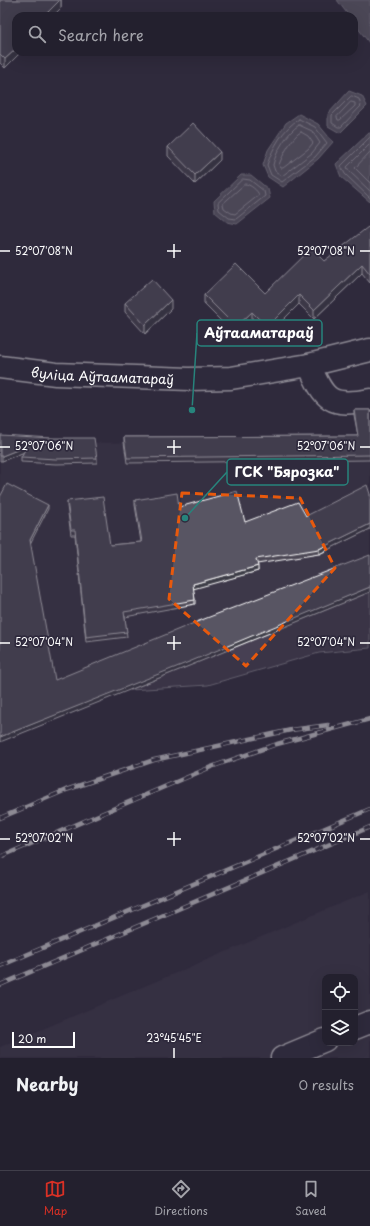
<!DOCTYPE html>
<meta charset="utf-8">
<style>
body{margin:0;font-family:"Playpen Sans",sans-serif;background:#2f2d3a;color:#f1f3f6}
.controls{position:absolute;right:12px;bottom:12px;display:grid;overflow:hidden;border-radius:8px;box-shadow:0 4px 16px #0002}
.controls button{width:36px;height:36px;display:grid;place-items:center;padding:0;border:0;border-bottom:1px solid #403e4a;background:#23202e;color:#f1f3f6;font:20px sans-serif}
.scale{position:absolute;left:12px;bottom:10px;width:63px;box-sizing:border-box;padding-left:4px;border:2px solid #fff;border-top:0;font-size:11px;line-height:14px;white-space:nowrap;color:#fff;-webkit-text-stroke:3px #2f2a3d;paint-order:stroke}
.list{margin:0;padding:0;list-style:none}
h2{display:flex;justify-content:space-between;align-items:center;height:52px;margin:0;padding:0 16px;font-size:17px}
h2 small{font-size:13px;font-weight:400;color:#a3a3aa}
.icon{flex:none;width:22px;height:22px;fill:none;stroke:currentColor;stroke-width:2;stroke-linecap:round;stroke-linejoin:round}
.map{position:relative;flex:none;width:370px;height:1058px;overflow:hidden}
.search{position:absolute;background:#23202e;box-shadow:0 4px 16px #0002;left:12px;right:12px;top:12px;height:44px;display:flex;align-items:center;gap:10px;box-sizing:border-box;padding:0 14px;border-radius:12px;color:#a3a3aa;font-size:15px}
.sheet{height:112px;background:#23202e}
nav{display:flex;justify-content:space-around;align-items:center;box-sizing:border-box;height:56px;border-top:1px solid #403e4a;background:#23202e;font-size:11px;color:#a3a3aa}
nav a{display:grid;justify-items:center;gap:2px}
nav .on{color:#d93025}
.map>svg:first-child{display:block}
</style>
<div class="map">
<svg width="370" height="1058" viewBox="0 0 370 1058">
<rect width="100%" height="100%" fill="#2f2a3d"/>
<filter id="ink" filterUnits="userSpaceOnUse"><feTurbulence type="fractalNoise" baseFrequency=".025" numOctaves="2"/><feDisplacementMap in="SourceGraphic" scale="8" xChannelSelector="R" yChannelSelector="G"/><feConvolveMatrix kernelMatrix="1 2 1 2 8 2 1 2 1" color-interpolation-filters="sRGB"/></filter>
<g filter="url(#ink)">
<g fill="#3c3749" fill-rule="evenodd">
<polygon points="0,440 55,443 370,441 370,592 189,666 0,742"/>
<path d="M370 891V1058H0V1047ZM325 977H355V1043H325Z"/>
</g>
<polygon fill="#464152" stroke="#a2a0a8" points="370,592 370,648 319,653 208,685 130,690"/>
<g fill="#6d6a77" stroke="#a7a6ad">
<polygon points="337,0 370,0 370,44 354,23 354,16 349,16"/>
<polygon points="349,91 362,96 367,106 340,133 328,126 328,114"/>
<polygon points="299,114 318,124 333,142 318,159 283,187 268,177 263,165 268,150 286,123"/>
<polygon points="369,133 370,133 370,202 341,177 336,164"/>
<polygon points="241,175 251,175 268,189 270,198 237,224 227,222 215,212 214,201"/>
</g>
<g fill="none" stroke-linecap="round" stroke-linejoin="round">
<g stroke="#c5c3c9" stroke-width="1">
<polygon points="352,96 359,99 361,106 341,127 338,127 332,123 332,115 350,97"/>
<polygon points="351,102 355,103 355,106 340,120 338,120 337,117"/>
<path d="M299 119 315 127 327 143 315 157 282 182 271 175 267 165C273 147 283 129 299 119Z"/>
<path d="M299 125 312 131 320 143 312 153 282 176 275 171 273 165C276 151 287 133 299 125Z"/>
<path d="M301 132 308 136 313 143 308 149 283 168H281L279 165C282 156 293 135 301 132Z"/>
<polyline points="370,137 341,166 345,174 370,198"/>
<polyline points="370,144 347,167 349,171 370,191"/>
<polyline points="370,152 355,168 370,183"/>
<polygon points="243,179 250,180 264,191 265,196 236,219 229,218 219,210 218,203"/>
<path d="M245 184C250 184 258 191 259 195L235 214 231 213 224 208 223 204Z"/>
</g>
<defs>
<g id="minor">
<path d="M309 365C325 401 330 407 370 400"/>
<polyline points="355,1028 370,1022"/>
<polyline points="282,1058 325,1040"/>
</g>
<g id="major">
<path id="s1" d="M0 367 56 374 189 379 231 378 309 365 370 350"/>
</g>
</defs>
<use href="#minor" stroke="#fff" stroke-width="25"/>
<use href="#major" stroke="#fff" stroke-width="25"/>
<use href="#minor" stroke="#2f2a3d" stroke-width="22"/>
<use href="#major" stroke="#2f2a3d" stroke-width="22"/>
<defs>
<g id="rail">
<polyline points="0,818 66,790 154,760 291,730 328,725"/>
<polyline points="0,857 211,767 277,744 370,719"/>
<polyline points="0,966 370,809"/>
<polyline points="0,985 370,827"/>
</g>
</defs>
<use href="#rail" stroke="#fff" stroke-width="4.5"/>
<use href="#rail" stroke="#2f2a3d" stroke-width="3" stroke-dasharray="9" stroke-linecap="butt"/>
</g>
<g fill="#4d4956" stroke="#fff">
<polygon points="0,0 61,0 61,8 53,16 16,16 16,52 21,52 5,68 0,63"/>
<polygon points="168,147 220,160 195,184 168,156"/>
<polygon points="370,229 370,283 362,273 314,319 299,304 267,336 252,321 236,336 204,304 204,295 265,293 324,261"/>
<polygon points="125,303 171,309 145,334 125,312"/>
<polygon points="354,410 370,410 370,460 127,463 124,442 124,437 358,436 354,415"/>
<polygon points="0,435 97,458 97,463 56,464 21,462 21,457 24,452 2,461 0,461"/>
<polygon points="370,494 370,529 319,554 257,564 258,571 193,588 195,600 195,604 125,617 127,637 86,642 75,535 71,535 67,506 67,501 110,545 141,542 135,505 135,500 179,507 245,522 306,516"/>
</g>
<g fill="#3e3c46" stroke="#fff">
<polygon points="60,0 61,0 61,8 53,16 44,16"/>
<polygon points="16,49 16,52 21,52 5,68 5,59"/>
<polygon points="220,152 220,160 195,184 195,175"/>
<polygon points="362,264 362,273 314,319 314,310"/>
<polygon points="299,295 299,304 267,336 267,327"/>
<polygon points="171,300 171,309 145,334 145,325"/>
<polygon points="252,312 252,321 236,336 236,327"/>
<polygon points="27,446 27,451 2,461 2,456"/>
<polygon points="48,505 48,509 30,544 30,540"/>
<polygon points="370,524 370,529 319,554 319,549"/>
<polygon points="258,566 258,571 193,589 193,584"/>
<polygon points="370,587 370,592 189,666 0,742 0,737"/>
</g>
<g fill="#595564" stroke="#fff">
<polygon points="0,0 60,0 44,16 16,16 16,49 5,59 0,54"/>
<polygon points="193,123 220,152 195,175 168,147"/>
<polygon points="368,227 370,229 370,274 362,264 314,310 299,295 267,327 252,312 236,327 204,295 236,264 265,293 311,248 324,261"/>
<polygon points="152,279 171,300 145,325 125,303"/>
<polygon points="354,410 370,410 370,455 127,458 124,437 358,436"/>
<polygon points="0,435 53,438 94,438 97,458 56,459 21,457 27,446 2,456 0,456"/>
<polygon points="7,484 48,505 30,540 55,680 199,621 370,555 370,587 189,662 0,737 0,497"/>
<polygon points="367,485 370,494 370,524 319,549 256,559 258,566 193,584 195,600 124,612 127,632 86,637 75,530 71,530 67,501 103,497 110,545 142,542 135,500 177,493 179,507 237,491 245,522 298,502 306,516"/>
</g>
</g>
<path d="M0 0H370V1058H0ZM182 493 300 498 335 568 246 666 169 599Z" fill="#2f2a3d" fill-opacity=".55" fill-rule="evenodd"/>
<path fill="none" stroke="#e8590c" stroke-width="3" stroke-dasharray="8 5" stroke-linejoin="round" d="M182 493 300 498 335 568 246 666 169 599Z"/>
<path fill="none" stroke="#fff" stroke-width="1.5" d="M174 244V258M0 251H10M167 251H181M360 251H370M174 440V454M0 447H10M167 447H181M360 447H370M174 636V650M0 643H10M167 643H181M360 643H370M174 832V846M0 839H10M167 839H181M360 839H370M174 1048V1058"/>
<g text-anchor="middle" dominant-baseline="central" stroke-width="3.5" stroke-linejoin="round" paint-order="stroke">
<g font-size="13" fill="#fff" stroke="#2f2a3d">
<text stroke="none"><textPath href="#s1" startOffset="103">вуліца Аўтааматараў</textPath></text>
</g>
</g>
<g font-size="10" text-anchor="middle" fill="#fff" stroke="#2f2a3d" stroke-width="3.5" stroke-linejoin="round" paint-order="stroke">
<text x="44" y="255">52°07'08"N</text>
<text x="326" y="255">52°07'08"N</text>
<text x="44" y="450">52°07'06"N</text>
<text x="326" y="450">52°07'06"N</text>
<text x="44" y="646">52°07'04"N</text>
<text x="326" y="646">52°07'04"N</text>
<text x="44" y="842">52°07'02"N</text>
<text x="326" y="842">52°07'02"N</text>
<text x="174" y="1042">23°45'45"E</text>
</g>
<path fill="none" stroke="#27847c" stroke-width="1.5" d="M192 410L197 333M185 518L227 472"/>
<g fill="#27847c" stroke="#2f2a3d" stroke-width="1.5">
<circle cx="192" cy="410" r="4"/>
<circle cx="185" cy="518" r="4"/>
</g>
<g fill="#2f2a3d" stroke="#27847c" stroke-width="1.5">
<rect x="197" y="320" width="125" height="26" rx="4"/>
<rect x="227" y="459" width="121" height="26" rx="4"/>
</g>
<g font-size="14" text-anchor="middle" font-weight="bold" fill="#fff">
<text x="259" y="338">Аўтааматараў</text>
<text x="287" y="477">ГСК "Бярозка"</text>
</g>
</svg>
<div class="controls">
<button><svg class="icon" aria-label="locate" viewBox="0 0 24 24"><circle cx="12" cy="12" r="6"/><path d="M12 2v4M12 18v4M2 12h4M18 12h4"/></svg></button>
<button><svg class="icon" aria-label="layers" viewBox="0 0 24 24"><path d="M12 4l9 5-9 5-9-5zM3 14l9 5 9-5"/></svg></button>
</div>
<div class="scale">20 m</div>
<div class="search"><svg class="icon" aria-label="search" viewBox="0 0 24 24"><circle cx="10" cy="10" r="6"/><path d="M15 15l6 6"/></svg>Search here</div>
</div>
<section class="sheet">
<h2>Nearby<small>0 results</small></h2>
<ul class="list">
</ul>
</section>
<nav>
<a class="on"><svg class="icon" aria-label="map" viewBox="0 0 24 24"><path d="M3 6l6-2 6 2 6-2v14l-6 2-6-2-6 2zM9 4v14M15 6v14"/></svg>Map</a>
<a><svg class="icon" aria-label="directions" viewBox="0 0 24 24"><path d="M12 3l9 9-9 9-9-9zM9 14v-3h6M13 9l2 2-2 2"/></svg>Directions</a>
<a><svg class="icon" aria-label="saved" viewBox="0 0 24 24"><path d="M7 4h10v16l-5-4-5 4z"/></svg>Saved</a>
</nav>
